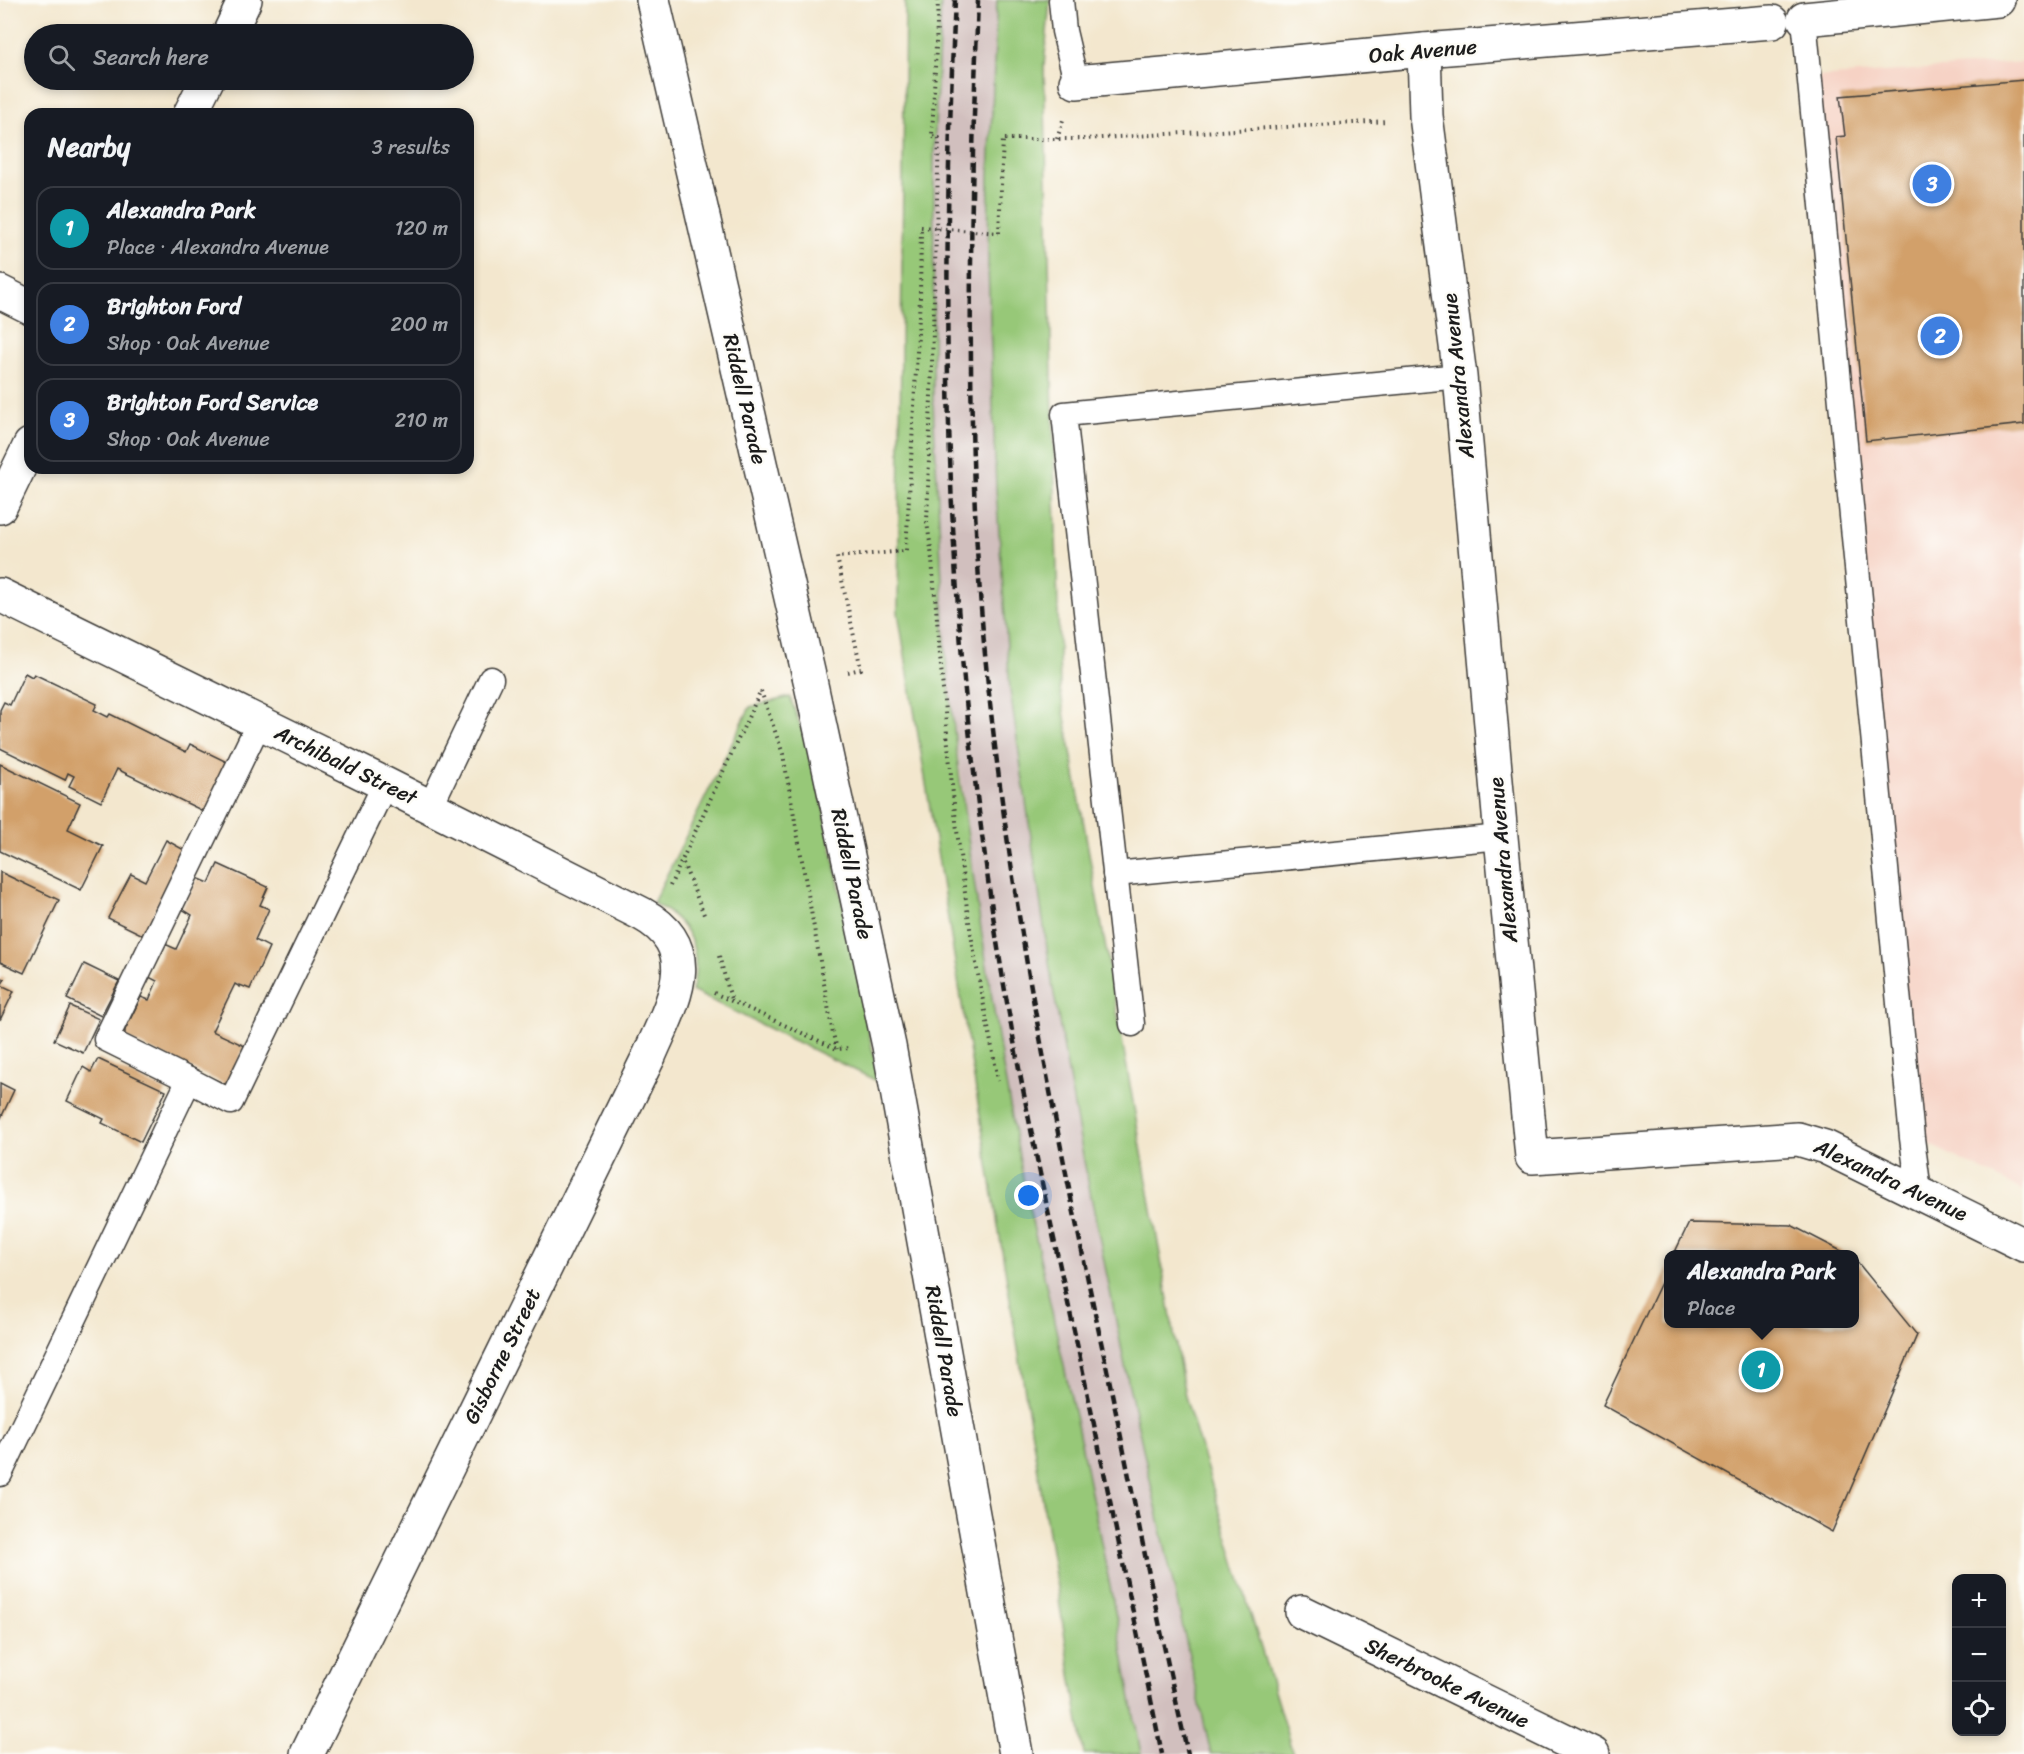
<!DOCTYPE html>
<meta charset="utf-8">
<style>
body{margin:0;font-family:Sriracha,sans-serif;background:#242831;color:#f1f3f6}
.controls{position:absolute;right:18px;bottom:18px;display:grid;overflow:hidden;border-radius:12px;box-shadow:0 3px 9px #0003}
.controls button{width:54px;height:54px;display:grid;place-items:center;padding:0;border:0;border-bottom:2px solid #363941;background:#171b24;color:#f1f3f6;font:30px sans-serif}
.you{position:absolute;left:1029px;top:1196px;width:21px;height:21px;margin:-15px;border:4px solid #fff;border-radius:50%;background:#1a73e8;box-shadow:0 0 0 9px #1a73e833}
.badge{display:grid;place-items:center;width:39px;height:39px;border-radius:50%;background:#c8321e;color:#fff;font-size:20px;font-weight:700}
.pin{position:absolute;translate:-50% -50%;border:3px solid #fff;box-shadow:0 2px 6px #0006}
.popup{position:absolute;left:1664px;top:1250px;width:195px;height:78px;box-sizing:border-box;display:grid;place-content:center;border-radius:12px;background:#171b24;filter:drop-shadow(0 2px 4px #0005);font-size:20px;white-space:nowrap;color:#9ea1a6}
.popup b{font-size:22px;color:#f1f3f6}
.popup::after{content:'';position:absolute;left:50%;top:100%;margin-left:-12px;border:12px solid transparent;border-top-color:#171b24}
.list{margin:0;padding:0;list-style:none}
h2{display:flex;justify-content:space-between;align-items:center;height:78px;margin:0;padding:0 24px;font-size:26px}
h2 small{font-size:20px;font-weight:400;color:#9ea1a6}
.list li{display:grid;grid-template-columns:39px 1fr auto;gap:18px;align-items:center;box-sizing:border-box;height:84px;margin:0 12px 12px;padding:0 12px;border:2px solid #363941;border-radius:18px}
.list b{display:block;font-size:22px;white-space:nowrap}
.list p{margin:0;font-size:20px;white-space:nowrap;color:#9ea1a6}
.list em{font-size:20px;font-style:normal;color:#9ea1a6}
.icon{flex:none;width:33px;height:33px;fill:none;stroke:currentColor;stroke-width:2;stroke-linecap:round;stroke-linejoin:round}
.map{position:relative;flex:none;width:2024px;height:1754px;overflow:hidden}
.search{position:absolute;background:#171b24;box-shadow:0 3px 9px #0003;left:24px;top:24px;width:450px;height:66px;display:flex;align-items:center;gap:15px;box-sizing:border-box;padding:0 21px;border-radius:33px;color:#9ea1a6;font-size:22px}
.panel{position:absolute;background:#171b24;box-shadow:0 3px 9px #0003;left:24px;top:108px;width:450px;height:366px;border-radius:18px}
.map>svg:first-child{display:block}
</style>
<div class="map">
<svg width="2024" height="1754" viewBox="0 0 2024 1754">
<rect width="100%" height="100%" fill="#fdfcf7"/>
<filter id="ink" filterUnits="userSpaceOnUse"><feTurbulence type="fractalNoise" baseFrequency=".0167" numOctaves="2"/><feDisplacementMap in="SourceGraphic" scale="12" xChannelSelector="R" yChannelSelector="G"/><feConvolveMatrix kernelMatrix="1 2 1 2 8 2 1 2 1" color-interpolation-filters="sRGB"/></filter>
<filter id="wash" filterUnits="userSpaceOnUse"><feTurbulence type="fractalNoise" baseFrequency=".008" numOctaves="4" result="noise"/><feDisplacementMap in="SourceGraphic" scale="24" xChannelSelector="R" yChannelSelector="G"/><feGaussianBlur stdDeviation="1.35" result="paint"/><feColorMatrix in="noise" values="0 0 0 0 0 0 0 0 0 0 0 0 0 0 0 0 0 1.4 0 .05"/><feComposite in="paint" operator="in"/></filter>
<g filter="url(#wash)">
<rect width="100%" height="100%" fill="#f3e7ce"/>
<polygon fill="#f6d2c4" points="2024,62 2024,1191 1904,1132 1803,78"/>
<polygon fill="#d1bfbe" points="941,0 997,0 989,177 988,265 996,489 1010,690 1052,983 1083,1156 1170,1575 1211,1754 1141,1754 1117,1621 1081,1443 1026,1194 1002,1062 978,909 946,659 933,403 934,150"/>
<g fill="#97c878" stroke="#5a724a" stroke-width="1.5">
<polygon points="905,0 941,0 934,150 933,403 946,659 959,773 978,909 1002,1062 1026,1194 1081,1443 1117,1621 1141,1754 1084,1754 898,612"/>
<polygon points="997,0 1050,0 1044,66 1060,689 1185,1396 1293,1754 1211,1754 1128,1381 1083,1156 1052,983 1010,690 996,489 988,265 989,177"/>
<path d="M790 697 815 766 879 1082 692 991C702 951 691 922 653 903L750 707Z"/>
</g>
<g id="blocks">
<g fill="#d2a06b">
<polygon points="2024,80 2024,424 1866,441 1836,137 1845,136 1840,96"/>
<polygon points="25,673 32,677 34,674 97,704 94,710 108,717 110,714 186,752 190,744 231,764 207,813 117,769 101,802 69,786 74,776 68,773 65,780 0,748 0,710 4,702 10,705"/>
<polygon points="0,764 80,803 68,829 103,846 81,890 0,851"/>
<polygon points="166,840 186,851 143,935 108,918 131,874 145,881"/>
<polygon points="218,864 268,887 260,905 269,909 255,940 269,947 250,989 240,985 240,987 235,984 212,1031 245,1046 227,1085 125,1038 125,1030 141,997 149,1000 157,981 149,977 165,944 176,949 192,915 182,909 197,878 209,883"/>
<polygon points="0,872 59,900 24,973 0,962"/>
<polygon points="84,964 119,981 101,1016 67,999"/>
<polygon points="0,977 5,979 1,985 14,991 0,1020"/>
<polygon points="70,1006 99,1019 83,1053 54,1040"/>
<polygon points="98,1059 166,1091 141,1142 102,1123 104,1119 67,1101 83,1067 91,1072"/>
<polygon points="0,1083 14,1090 0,1120"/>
<polygon points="1689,1223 1791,1225 1847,1254 1674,1254"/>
<polygon points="1854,1258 1917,1335 1832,1532 1603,1405 1668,1268 1668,1324 1854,1324"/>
</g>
</g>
</g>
<g filter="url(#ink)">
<use href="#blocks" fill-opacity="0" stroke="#3c3a37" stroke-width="1.5"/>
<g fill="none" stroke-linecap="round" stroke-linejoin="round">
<defs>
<g id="service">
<polyline points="1061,0 1064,31 1076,82"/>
<polyline points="1804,19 1912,1138 1919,1192"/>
<polyline points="430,807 491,679"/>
<polyline points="1115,874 1501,837"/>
<polyline points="1132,1024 1064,414 1460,376"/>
<polyline points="189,1080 231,1102 385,784"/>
<polyline points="0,1474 189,1080 106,1039 259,723"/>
</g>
<g id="minor">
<polyline points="1804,19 1998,0"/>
<polyline points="229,34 245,0"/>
<polyline points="1424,50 1426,116 1460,376 1501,837 1532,1157 1798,1139 1825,1147 2024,1245"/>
<polyline points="1076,82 1424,50 1772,22"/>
<polyline points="190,114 207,80"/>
<polyline points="0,292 30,307"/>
<polyline points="0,507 30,445"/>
<path d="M0 595 385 784 642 914C706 949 671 1005 650 1054L307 1754"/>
<polyline points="1302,1612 1593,1754"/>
</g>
<polyline id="tertiary" points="653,0 810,680 889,1046 1016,1754"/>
</defs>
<use href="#service" stroke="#3c3a37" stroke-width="27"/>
<use href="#minor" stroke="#3c3a37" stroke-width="36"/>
<use href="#tertiary" stroke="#3c3a37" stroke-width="36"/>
<g stroke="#3c3a37" stroke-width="4" stroke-dasharray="1.5 4.5" stroke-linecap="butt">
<path d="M938 0 932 137 939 138 927 523 931 549C941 663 949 778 965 893 973 956 987 1018 998 1081"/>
<polyline points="1057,139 1064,117"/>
<polyline points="999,233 1003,139 1084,139 1387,121"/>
<polyline points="848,672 861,669 837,557 906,551 920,298 921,227"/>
<polyline points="761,691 783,754 833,1034 837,1049"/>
<polyline points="683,863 705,917"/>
<polyline points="670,886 760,692"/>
<polyline points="719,956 732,1002"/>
<polyline points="714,993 837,1049 851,1048"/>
</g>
<use href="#service" stroke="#fff" stroke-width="24"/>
<use href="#minor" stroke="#fff" stroke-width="33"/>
<use href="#tertiary" stroke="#fff" stroke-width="33"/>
<g stroke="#1c1c1c" stroke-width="4.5" stroke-dasharray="9 4.5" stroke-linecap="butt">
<path d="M955 0C945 211 943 422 960 632 966 715 977 798 988 880 1009 1036 1043 1190 1077 1344 1106 1480 1134 1617 1162 1754"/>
<path d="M978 0C969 235 964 470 990 703 1015 931 1061 1155 1109 1379 1135 1504 1159 1629 1188 1754"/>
</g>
<polyline stroke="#3c3a37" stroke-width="4" stroke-dasharray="1.5 4.5" stroke-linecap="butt" points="921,227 999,233"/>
</g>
</g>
<g text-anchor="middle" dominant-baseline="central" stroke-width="5" stroke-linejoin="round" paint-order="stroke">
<g font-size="21" fill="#1c1c1c" stroke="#fdfcf7">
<text transform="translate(1423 51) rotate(-5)">Oak Avenue</text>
<text transform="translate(1458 376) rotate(-96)">Alexandra Avenue</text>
<text transform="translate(745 399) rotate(77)">Riddell Parade</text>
<text transform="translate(346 765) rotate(26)">Archibald Street</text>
<text transform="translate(1503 860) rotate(-95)">Alexandra Avenue</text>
<text transform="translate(852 874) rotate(78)">Riddell Parade</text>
<text transform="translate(1891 1180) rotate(25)">Alexandra Avenue</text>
<text transform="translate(944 1351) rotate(80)">Riddell Parade</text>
<text transform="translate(502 1356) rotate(-64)">Gisborne Street</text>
<text transform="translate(1447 1683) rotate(26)">Sherbrooke Avenue</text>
</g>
</g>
</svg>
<div class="controls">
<button>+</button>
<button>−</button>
<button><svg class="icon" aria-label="locate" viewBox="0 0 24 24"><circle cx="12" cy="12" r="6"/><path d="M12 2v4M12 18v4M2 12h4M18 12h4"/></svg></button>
</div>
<div class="you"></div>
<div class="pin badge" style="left:1761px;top:1370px;background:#0f9aa8">1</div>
<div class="popup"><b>Alexandra Park</b>Place</div>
<div class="pin badge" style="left:1940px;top:336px;background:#3f7fe0">2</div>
<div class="pin badge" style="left:1932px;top:184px;background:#3f7fe0">3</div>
<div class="search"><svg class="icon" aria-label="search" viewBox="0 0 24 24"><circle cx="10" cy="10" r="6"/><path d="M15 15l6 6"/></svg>Search here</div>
<section class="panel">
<h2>Nearby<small>3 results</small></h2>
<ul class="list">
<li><span class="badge" style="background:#0f9aa8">1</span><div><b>Alexandra Park</b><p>Place · Alexandra Avenue</p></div><em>120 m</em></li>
<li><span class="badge" style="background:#3f7fe0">2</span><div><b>Brighton Ford</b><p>Shop · Oak Avenue</p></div><em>200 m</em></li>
<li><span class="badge" style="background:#3f7fe0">3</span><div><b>Brighton Ford Service</b><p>Shop · Oak Avenue</p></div><em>210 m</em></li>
</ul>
</section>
</div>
